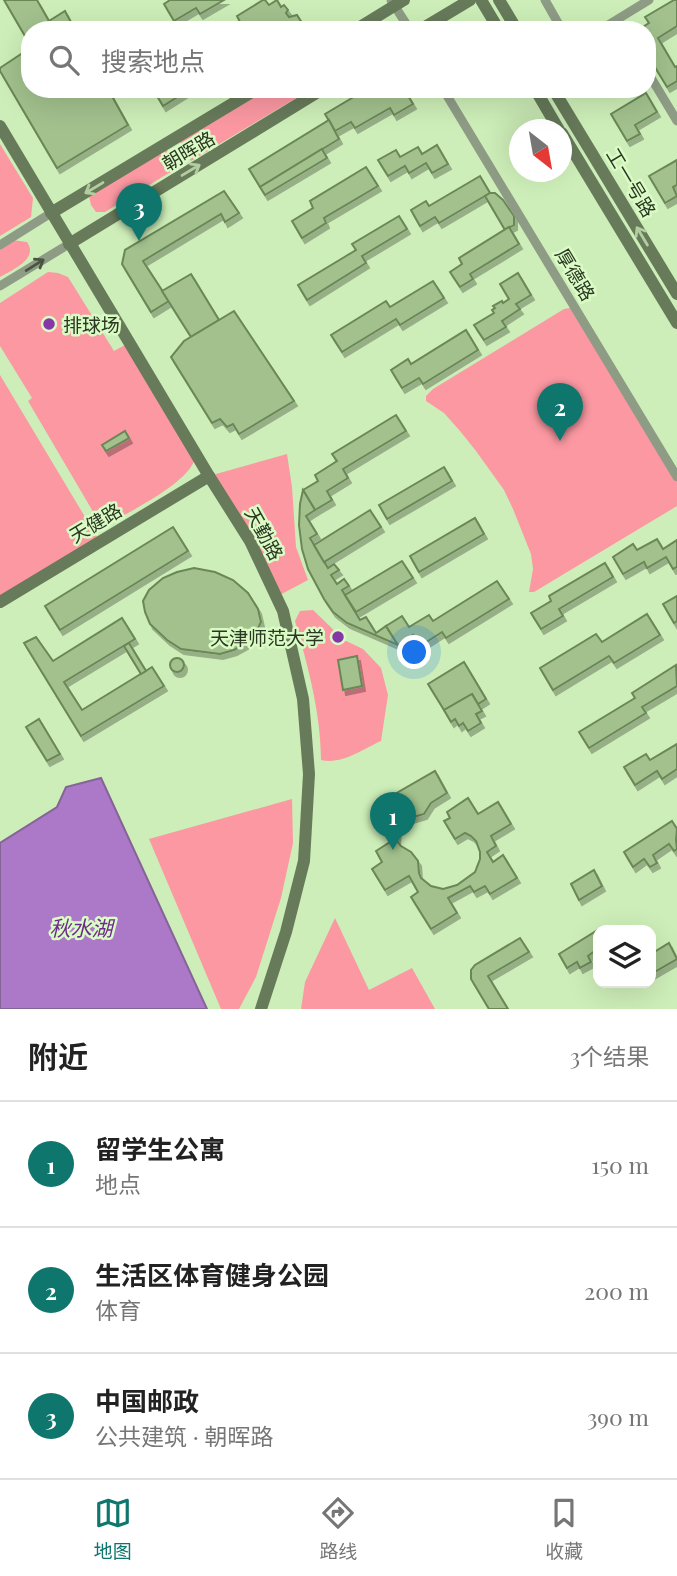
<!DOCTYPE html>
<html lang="zh">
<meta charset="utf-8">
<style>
body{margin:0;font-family:"Playfair Display","Noto Sans SC",serif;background:#f2f2f2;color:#222}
.controls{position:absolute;right:21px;bottom:21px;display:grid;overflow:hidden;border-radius:14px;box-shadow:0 7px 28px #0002}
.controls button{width:63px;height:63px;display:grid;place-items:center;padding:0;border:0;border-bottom:2px solid #e0e0e0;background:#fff;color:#222;font:35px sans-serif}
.compass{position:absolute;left:509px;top:119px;width:63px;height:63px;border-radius:50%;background:#fff;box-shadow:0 7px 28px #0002;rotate:149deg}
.you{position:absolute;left:415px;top:653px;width:24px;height:24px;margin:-18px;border:5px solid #fff;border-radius:50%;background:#1a73e8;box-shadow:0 0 0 10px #1a73e833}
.badge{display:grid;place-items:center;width:46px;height:46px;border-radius:50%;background:#0f766e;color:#fff;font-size:23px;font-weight:700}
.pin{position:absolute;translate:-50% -58px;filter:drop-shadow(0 2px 4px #0008)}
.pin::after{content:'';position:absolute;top:37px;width:24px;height:21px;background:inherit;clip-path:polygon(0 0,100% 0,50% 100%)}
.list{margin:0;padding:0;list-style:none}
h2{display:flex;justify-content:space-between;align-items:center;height:91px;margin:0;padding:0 28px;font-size:30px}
h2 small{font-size:23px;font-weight:400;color:#767676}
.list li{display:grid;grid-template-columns:46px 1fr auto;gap:21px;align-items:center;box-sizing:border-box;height:126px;padding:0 28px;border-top:2px solid #e0e0e0}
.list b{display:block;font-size:26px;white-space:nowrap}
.list p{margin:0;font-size:23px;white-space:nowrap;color:#767676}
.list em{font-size:23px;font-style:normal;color:#767676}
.icon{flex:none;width:38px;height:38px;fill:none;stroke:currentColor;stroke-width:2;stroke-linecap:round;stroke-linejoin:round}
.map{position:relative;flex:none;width:677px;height:1009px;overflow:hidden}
.search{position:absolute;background:#fff;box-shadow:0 7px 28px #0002;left:21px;right:21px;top:21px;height:77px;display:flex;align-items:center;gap:18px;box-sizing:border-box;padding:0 24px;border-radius:28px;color:#767676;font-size:26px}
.sheet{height:469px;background:#fff}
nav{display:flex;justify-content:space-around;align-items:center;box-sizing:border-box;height:98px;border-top:2px solid #e0e0e0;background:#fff;font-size:19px;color:#767676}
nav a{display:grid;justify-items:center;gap:4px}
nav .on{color:#0f766e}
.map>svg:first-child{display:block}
</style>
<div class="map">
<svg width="677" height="1009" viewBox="0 0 677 1009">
<defs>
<filter id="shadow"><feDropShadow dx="3" dy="5" stdDeviation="0" flood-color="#0004"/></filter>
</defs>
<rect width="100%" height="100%" fill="#cdeeb8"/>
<g fill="#fb98a2">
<polygon points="264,89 293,89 298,97 191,161 179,140"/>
<polygon points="0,144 33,198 31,217 0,236"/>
<polygon points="166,148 177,168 105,212 96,212 91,205 89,196"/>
<path d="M12 240 27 242C39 259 12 270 0 277V248Z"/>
<path d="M48 272 58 273 68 277 114 351 125 345 194 461C186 483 136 508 116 520 107 522 102 520 95 515L28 401 32 398 0 346V303Z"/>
<polygon points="570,308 574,310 677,482 677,506 534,592 529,592 533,569 531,554 513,509 504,490 476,451 460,431 444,413 426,401 426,396 433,389 564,309"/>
<polygon points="0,375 100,542 0,602"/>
<polygon points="287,454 292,487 296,547 308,580 276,597 209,476"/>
<path d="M313 610 344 640 363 649 381 668 388 695 381 741C363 749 342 765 321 760 321 714 308 666 295 621L300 611Z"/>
<polygon points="292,799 293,843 281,898 256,977 239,1009 221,1009 149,839"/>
<polygon points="335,918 369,990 412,968 435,1009 301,1009 305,982"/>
</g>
<polygon fill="#ac78c8" stroke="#856496" stroke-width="2" points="101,778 207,1009 0,1009 0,843 57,807 66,787"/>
<g fill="#a2c18d" stroke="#6a8756" stroke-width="2" filter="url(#shadow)">
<polygon points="4,0 37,0 49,21 35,30 30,30 30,33 25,36"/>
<polygon points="170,0 224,0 200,14 196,8 174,21 164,4"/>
<polygon points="263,0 265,0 269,5 277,0 281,7 284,5 288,10 286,13 289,17 297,15 302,23 300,30 228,30 240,22 237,16"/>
<polygon points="674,0 677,0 677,26 658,38 675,67 677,66 677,81 667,87 647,54 647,30 638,30 649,23 645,17"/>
<polygon points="65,11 75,30 35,30 49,21"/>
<polygon points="30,48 30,89 108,89 128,125 57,168 0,71 0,68"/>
<polygon points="153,89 186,89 187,91 163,106"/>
<polygon points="360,89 404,89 413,104 394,115 390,108 355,128 351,122 335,131 325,114 362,92"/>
<polygon points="646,93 657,112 635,125 640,134 627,141 611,114"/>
<polygon points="329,120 339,139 260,187 249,169"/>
<polygon points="437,145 448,164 432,173 426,163 409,173 405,166 388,176 378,160 396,150 400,157 418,147 422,154"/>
<polygon points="322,149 327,158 265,195 260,187"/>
<polygon points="677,160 677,185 673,187 677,196 665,203 649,176"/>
<polygon points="366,167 378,186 324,218 326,223 302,238 292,221 313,208 310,201"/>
<polygon points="480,176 490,193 439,223 435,217 420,226 411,210 426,201 429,206"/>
<polygon points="224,191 239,213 225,222 221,214 143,261 169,301 151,312 122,264 125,250"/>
<polygon points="490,193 495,193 503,200 514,216 514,225 505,230 485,196"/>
<polygon points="399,216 407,229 362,256 366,263 307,300 298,285 356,250 352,244"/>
<polygon points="509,227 519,244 470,274 473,279 460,287 450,272 462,264 459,258"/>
<polygon points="518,273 531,295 516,304 520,309 502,321 506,327 484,340 474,325 494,313 492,310 495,308 493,306 502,301 503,303 509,299 500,284"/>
<polygon points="191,274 219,320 191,337 162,291"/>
<polygon points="433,281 444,298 400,325 396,319 342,352 331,335 386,301 390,307"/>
<polygon points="234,311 294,401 239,434 233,424 227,427 220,419 212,423 171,357 184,341"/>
<polygon points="466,330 478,350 423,384 419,378 402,388 391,370 408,359 411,364"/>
<polygon points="396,415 406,431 343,469 348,478 327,491 332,500 315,510 303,490 318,481 315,475 337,461 332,454"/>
<polygon points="125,431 129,438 106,451 102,445"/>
<polygon points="444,467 452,481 387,519 379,505"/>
<polygon points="303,490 315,510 306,516 317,534 310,538 328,568 334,564 339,570 331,575 337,584 344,579 349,586 342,590 360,620 366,617 376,633 386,626 398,645 347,623 333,612 324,599 308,569 302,549 299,525 300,504"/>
<polygon points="370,510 381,527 324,562 314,545"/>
<polygon points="475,518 484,534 419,572 410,556"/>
<polygon points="173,527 188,551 60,630 45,606"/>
<polygon points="657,539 663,549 677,540 677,567 673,569 666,557 647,568 644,562 623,574 613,557 633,544 637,550"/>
<polygon points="402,561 413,578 356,612 345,595"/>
<polygon points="605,563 613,577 559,609 563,616 541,629 531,613 551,601 549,596"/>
<polygon points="194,568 215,572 233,580 248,593 258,609 261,622 254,637 245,644 234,650 220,654 181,649 167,640 150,624 145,612 143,601 149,590 163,578 177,572"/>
<polygon points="497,581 509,599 446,638 442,632 420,646 413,635 398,645 386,626 402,616 409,627 429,615 433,621"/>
<polygon points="677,596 677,621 674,623 663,604"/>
<polygon points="647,614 660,635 614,663 609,656 553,690 540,668 596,634 602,642"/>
<polygon points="122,618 135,639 64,682 82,710 152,667 164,686 81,736 24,643 36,637 53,661"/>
<polygon points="129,643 146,671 141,674 124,646"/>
<polygon points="357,656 362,686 343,690 338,660"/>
<circle cx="177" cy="665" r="7"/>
<polygon points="464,662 486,699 478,704 472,694 444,710 428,684"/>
<polygon points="676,665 677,686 642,707 646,713 589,748 579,732 635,698 632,693"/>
<polygon points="472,694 482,711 476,714 481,723 468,731 463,723 459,726 455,719 451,722 444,710"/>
<polygon points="39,719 60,754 47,761 26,727"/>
<polygon points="677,744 677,769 662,779 657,771 635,785 624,767 646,754 650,760"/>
<polygon points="435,771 447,793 431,803 424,814 410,818 400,824 398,828 397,841 401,846 411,852 418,861 419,873 421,878 431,886 443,889 457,885 475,872 480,859 480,852 476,841 471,836 465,833 455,839 444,821 450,818 447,812 468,798 478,814 498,802 511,824 491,836 496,846 487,852 493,862 503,855 517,878 490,894 485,886 474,892 470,886 448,898 457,913 431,929 411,897 418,892 409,876 385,890 372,869 382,862 376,851 390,842 379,825 384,821 374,806"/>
<polygon points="672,821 677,829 676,840 677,849 674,851 669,844 653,855 657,863 650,867 644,859 633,867 624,852"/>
<polygon points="594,870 602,886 579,900 571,884"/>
<polygon points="601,928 602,930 598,930 598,954 596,950 588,956 591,962 580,968 577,962 567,968 559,954"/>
<polygon points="520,938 529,952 488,976 508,1009 489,1009 471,979 471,970 475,965"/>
<polygon points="669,943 677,959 651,974 651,954"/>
</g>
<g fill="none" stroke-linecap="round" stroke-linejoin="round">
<g stroke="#8e9c86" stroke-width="9">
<polyline points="391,0 410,30"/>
<polyline points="545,0 562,30"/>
<polyline points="600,30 649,0"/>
<polyline points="647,71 677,121"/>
<polyline points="443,89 677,477"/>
<polyline points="0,245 51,213"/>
<polyline points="0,286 69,244"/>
</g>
<g stroke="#677a5a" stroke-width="12">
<polyline points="481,0 499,30"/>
<polyline points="499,0 517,30"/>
<polyline points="355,30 404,0"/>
<polyline points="420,30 470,0"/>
<polyline points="535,89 559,130"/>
<polyline points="553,89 677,294"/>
<polyline points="0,126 209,476 250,541 283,611 303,699 309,774 304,861 286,932 261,1009"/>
<polyline points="562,133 677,323"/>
<polyline points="51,213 257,89"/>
<polyline points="69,244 323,89"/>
<polyline points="0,602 209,476"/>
</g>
</g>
<defs><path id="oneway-shaft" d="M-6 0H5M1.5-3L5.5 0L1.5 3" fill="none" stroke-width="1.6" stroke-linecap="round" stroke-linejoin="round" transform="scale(1.75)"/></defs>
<g stroke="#b2cea0">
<use href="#oneway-shaft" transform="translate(191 170) rotate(-31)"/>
<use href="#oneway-shaft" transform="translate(94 188) rotate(149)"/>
<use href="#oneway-shaft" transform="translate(642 236) rotate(-121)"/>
</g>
<use stroke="#485540" href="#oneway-shaft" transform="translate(35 265) rotate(-32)"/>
<g fill="#8537a8" stroke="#dafbc5" stroke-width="2.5">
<circle cx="49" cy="324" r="7"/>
<circle cx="338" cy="637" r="7"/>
</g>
<g text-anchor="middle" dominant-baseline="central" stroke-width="5" stroke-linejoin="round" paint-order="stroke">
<g font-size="19" fill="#2a3722" stroke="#dafbc5">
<text transform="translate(188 150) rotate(-31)">朝晖路</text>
<text transform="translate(632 182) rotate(59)">工一号路</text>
<text transform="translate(576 274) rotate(59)">厚德路</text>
<text transform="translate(95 522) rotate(-31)">天健路</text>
<text transform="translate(265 533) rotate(61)">天勤路</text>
</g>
<g font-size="19" fill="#2a3722" stroke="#dafbc5" text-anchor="start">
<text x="63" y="324">排球场</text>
<text x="324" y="637" text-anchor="end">天津师范大学</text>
</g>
<g font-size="21" font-style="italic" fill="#6d2c8b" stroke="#dafbc5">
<text x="81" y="927">秋水湖</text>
</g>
</g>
</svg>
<div class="controls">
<button><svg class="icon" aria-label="layers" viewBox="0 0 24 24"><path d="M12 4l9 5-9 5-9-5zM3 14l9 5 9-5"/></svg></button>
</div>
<svg class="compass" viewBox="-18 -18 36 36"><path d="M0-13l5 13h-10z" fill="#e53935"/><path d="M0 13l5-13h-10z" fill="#767676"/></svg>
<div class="you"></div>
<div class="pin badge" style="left:393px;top:850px">1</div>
<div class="pin badge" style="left:560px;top:441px">2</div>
<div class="pin badge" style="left:139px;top:241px">3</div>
<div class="search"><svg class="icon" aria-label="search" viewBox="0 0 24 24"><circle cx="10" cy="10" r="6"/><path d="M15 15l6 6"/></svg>搜索地点</div>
</div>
<section class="sheet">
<h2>附近<small>3个结果</small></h2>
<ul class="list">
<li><span class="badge">1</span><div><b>留学生公寓</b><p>地点</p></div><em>150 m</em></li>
<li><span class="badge">2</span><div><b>生活区体育健身公园</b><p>体育</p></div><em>200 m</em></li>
<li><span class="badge">3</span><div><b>中国邮政</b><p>公共建筑 · 朝晖路</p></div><em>390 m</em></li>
</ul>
</section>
<nav>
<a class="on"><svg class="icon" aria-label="map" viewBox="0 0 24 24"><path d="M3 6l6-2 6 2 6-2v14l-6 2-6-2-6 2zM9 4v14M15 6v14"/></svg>地图</a>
<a><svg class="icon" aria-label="directions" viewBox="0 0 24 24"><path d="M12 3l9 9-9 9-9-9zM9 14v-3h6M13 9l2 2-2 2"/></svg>路线</a>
<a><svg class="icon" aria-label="saved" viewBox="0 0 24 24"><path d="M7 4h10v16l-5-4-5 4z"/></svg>收藏</a>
</nav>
